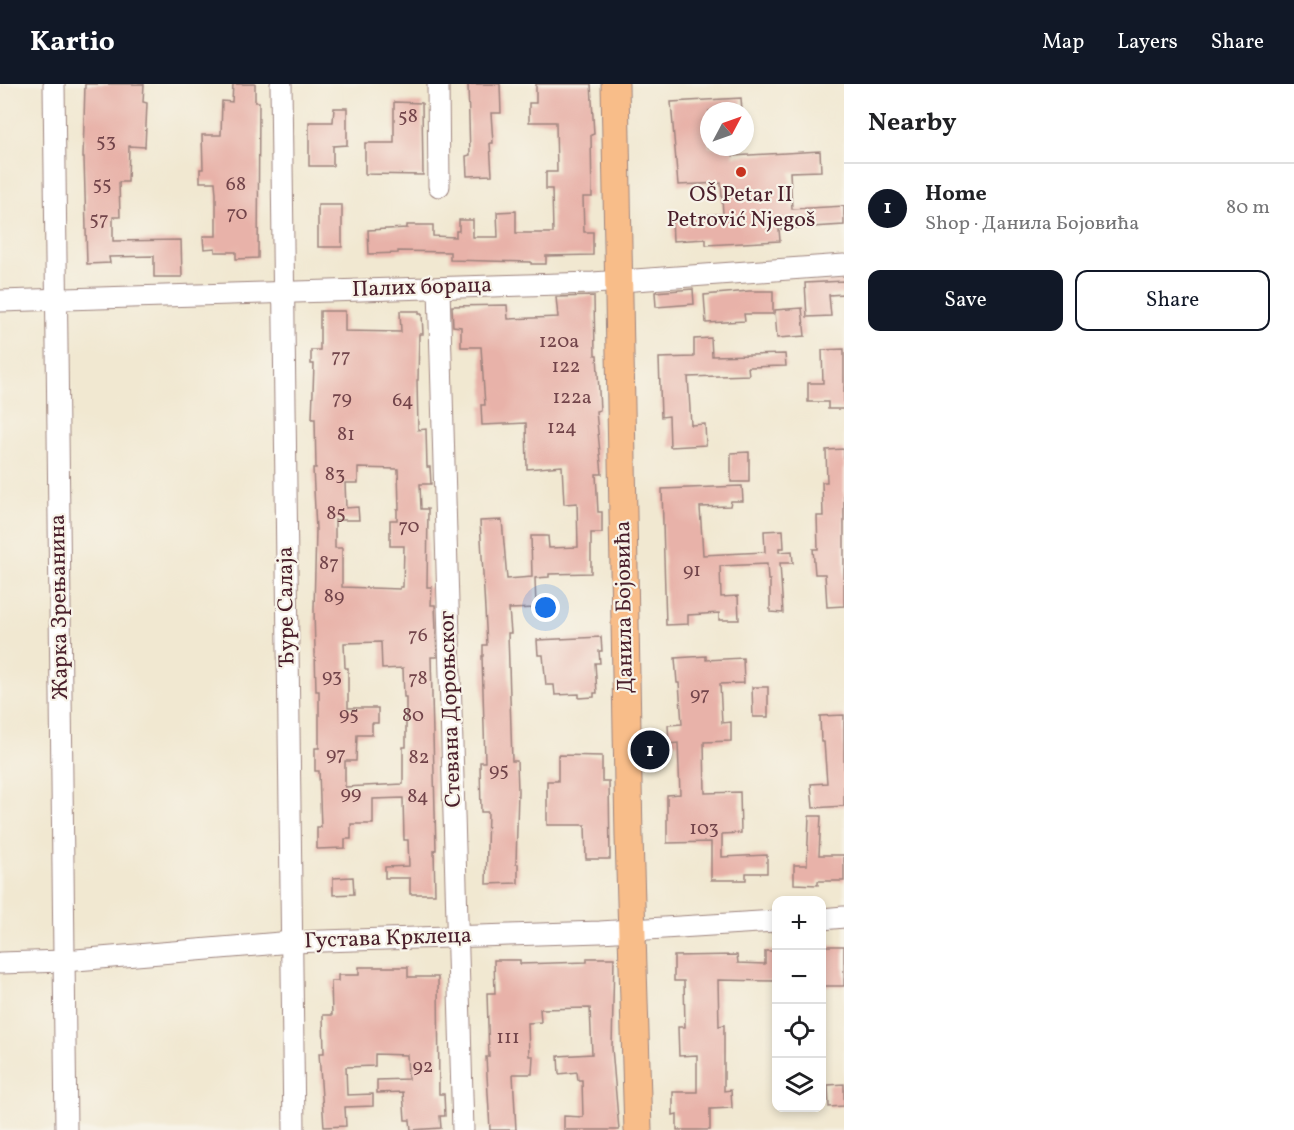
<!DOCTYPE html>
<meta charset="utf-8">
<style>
body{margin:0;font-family:Vollkorn,serif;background:#f2f2f2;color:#202124}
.controls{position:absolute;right:18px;bottom:18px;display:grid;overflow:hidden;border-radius:12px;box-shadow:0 3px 9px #0003}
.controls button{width:54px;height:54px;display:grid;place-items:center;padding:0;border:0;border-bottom:2px solid #e0e0e0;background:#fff;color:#202124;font:30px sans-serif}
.compass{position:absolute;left:700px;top:18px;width:54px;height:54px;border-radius:50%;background:#fff;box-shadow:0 3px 9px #0003;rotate:49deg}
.you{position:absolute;left:546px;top:524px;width:21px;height:21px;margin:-15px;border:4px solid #fff;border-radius:50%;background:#1a73e8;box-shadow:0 0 0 9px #1a73e833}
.badge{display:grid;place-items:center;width:39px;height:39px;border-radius:50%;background:#111827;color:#fff;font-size:20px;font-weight:700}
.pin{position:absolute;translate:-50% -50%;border:3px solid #fff;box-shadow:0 2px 6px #0006}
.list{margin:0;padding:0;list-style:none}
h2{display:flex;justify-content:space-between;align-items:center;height:78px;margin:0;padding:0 24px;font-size:26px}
h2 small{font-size:20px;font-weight:400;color:#757577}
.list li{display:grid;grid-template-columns:39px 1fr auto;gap:18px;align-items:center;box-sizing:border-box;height:90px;padding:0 24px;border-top:2px solid #e0e0e0}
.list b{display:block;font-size:22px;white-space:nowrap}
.list p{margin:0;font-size:20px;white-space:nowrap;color:#757577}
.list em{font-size:20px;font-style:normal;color:#757577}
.actions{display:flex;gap:12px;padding:18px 24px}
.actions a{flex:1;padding:14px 0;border:2px solid #111827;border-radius:12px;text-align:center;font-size:21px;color:#111827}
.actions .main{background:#111827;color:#fff}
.icon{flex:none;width:33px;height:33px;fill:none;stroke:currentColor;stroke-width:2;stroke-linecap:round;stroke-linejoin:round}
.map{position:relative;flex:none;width:844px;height:1046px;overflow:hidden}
header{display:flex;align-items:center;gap:36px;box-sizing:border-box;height:84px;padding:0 30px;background:#111827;color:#fff}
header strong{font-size:28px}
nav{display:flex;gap:33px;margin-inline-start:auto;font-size:21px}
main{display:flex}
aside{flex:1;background:#fff}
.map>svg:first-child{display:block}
</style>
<header>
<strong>Kartio</strong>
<nav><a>Map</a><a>Layers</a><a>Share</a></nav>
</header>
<main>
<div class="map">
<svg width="844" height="1046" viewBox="0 0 844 1046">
<rect width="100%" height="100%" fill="#f7f3e8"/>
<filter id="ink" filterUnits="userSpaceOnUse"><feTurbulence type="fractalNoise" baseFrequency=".0167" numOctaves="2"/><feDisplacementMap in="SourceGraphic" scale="12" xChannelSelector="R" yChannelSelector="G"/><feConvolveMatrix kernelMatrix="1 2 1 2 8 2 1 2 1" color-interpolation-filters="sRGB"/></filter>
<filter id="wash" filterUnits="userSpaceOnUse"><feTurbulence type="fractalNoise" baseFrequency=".008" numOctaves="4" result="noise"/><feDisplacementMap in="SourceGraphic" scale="24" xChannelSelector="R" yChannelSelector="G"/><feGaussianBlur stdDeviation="1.35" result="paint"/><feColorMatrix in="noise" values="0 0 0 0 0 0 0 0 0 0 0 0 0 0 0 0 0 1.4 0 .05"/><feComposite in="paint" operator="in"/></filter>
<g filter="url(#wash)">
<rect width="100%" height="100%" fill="#f1e8d1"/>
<g id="blocks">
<g fill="#e8b2a9" fill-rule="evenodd">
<polygon points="85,0 144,0 143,18 147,19 145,63 129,62 128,98 119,98 120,133 113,133 113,157 181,156 182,193 154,193 154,172 109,173 110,179 87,180 84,74 83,74"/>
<polygon points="233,0 255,0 255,18 259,18 258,174 236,175 236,168 215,168 215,164 204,165 203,152 216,152 216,110 215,98 200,98 200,85 203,85 202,51 221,51 222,17 232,18"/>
<polygon points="468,0 500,0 501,29 491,29 493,59 490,59 492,91 467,92 466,72 470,71"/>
<polygon points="536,0 591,0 594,50 591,51 592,113 583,113 584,148 593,148 593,171 546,172 546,180 531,180 531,178 450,176 450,168 398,167 398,169 369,170 368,146 407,144 407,141 433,141 433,152 456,153 456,147 459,147 459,136 473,136 473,153 498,153 497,128 516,127 516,149 553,149 552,105 546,105 546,88 557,88 556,38 529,38 529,19 536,19"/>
<polygon points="741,14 742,27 709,27 709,63 733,63 733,72 820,67 821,87 790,88 792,125 844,122 844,141 779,145 780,157 706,161 706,155 673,157 672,133 723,130 721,99 678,101 671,18"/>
<polygon points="394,18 422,19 423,91 365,90 365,59 394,59"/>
<polygon points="334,24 347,24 347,61 333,62 333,82 309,82 309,38 333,38"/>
<rect x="318" y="121" width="24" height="42"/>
<polygon points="844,197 844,210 829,211 831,232 807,233 805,199"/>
<polygon points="693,205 694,220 656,223 655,208"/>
<polygon points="749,207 773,207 773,230 744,230 745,237 706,239 704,211"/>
<polygon points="594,212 595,271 597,271 600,326 596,327 602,390 596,390 598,428 602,428 602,449 591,449 591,489 549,490 549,493 535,494 536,524 509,525 511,549 508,549 512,677 517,677 518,707 516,780 518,780 518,799 486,800 488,728 481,728 480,678 485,678 482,572 483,572 483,561 487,561 480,437 502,436 507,495 532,493 531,452 548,452 549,464 578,463 577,419 564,420 562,382 527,385 526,339 482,341 481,321 485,321 481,263 461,263 461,243 453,242 452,222 507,221 508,235 558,233 556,213"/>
<polygon points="802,224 805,252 777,254 775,226"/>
<path d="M320 227H345V247L401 248 400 227H419V230H422L423 250H419L418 296H417L418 346 426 345 427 383H430L431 400H420L421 425H428L427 503H432L431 521H435L437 573H431L436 766H434L435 810H410V794H385V783L409 782 408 756H404L403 714 373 715V740H351V755H345V764L317 765V743H321L319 687H315V664H319V607H316L314 525 316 446 313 384H316L315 335H312L314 280H311V266H320ZM358 384 398 385 399 425H397V436H390V462H404L403 503H400V505L342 503V464H335V436H359L358 423 346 424 345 399H358ZM381 558 382 585 403 584 404 613H406V663H403V700L345 703V677H356L357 651H372V639H378V624H348V584H345L344 559Z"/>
<polygon points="711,254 712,272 785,270 786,282 748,283 749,291 688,293 691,341 705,340 706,361 670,363 669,332 661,333 659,274 694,273 694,255"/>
<polygon points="844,265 844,325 828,325 828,318 808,318 808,299 823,299 822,266"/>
<polygon points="844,365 844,522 827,523 825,490 815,490 813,465 818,465 817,432 823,432 822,398 827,398 826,366"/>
<polygon points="749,368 749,398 731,398 731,369"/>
<polygon points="742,402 743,417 731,417 730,422 700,423 703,471 765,468 764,447 783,446 784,464 779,464 779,468 792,467 793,479 780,479 783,529 770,528 770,496 768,496 767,480 720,482 721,513 738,512 739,536 719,536 719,529 688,531 688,540 666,541 662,405"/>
<polygon points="601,553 602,567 599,567 600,579 595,579 597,609 594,609 594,613 579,614 579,610 555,611 554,601 546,601 543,571 538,571 537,556"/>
<polygon points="706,572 706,576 743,574 744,599 720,600 722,639 731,638 731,657 704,658 705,709 740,708 741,749 722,750 722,773 767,771 767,789 746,789 746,796 711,796 711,758 667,759 667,711 680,710 678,659 669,660 668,641 682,640 679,599 677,599 675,574"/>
<polygon points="752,603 768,603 768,633 753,633"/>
<polygon points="844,631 844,722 813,724 811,700 827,699 824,658 821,658 820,632"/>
<polygon points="558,671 602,672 602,697 609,697 610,775 586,775 585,741 547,741 547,697 558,697"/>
<polygon points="809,732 821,732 819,771 844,771 844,797 818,797 818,801 794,800 794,781 807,781"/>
<polygon points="353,793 354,810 333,811 333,794"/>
<rect x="822" y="862" width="22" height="40"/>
<polygon points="765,867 777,867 777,897 718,896 719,942 724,941 724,1007 731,1006 732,1024 710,1025 710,1046 677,1046 677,1030 673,1031 673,1008 697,1008 697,971 679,972 678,943 685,943 684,897 674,897 674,872 737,871 738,879 765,880"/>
<polygon points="587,874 614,874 612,964 619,1046 564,1046 564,1032 583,1033 582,996 578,996 577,988 559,990 558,972 592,970 590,924 540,925 541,938 528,939 529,972 533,972 532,990 513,990 516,1046 490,1046 486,973 489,973 487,909 495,909 494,876 520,876 520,880 587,878"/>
<polygon points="359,883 408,883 408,893 438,893 439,1010 444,1010 445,1032 440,1032 441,1044 411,1046 410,1036 405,1036 403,1008 377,1009 377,996 408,995 407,971 375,970 375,982 346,983 347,1011 373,1010 373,1022 345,1023 346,1042 324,1043 319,969 324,969 323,931 332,931 331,897 338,897 338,891 359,891"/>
<polygon points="844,1000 844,1022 829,1023 828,1001"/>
</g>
</g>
</g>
<g filter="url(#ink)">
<use href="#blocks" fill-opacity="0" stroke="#9e847e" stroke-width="1.5"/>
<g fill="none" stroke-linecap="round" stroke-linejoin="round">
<defs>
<g id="minor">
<polyline points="54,0 66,1046"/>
<polyline points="281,0 294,1046"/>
<polyline points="438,0 439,102"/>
<polyline points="439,204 463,1046"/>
<polyline points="0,217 593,199 844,181"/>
<polyline points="822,835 844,833"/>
<polyline points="0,879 64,877 292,858 600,848 776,837"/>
</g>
<polyline id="major" points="615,0 629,753 638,1046"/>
</defs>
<use href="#minor" stroke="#9e847e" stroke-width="23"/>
<use href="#major" stroke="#9e847e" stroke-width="29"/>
<use href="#minor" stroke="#fff" stroke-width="21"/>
<use href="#major" stroke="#f8bd89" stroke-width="27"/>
</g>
</g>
<circle fill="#c8321e" stroke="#f7f3e8" stroke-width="2" cx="741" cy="88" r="6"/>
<g text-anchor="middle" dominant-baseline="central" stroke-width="4.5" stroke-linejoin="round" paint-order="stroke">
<g font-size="20" fill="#72444a">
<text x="408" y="33">58</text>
<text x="106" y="58">53</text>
<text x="102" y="101">55</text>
<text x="236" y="101">68</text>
<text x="237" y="130">70</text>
<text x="99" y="136">57</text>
<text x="559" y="258">120a</text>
<text x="341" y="273">77</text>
<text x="566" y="283">122</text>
<text x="572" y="314">122a</text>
<text x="342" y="315">79</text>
<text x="403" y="317">64</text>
<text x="562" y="344">124</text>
<text x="346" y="351">81</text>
<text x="335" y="391">83</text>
<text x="336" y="430">85</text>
<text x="409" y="443">70</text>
<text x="329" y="480">87</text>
<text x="692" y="487">91</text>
<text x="334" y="513">89</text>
<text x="418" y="552">76</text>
<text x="332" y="593">93</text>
<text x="418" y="595">78</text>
<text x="700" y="611">97</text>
<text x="349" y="631">95</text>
<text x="413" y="632">80</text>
<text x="336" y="671">97</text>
<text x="419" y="674">82</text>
<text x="499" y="687">95</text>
<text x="351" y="710">99</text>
<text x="418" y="713">84</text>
<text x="704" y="745">103</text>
<text x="508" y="954">111</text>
<text x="423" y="983">92</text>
</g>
<g font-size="22" fill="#4a1f2b" stroke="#f7f3e8">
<text x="741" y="111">OŠ Petar II<tspan x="741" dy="25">Petrović Njegoš</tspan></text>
</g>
<g font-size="22" fill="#4a1f2b" stroke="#f7f3e8">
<text transform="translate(422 204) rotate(-2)">Палих бораца</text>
<text transform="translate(60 523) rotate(-91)">Жарка Зрењанина</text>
<text transform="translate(287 523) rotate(-91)">Ђуре Салаја</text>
<text transform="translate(625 523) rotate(-91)">Данила Бојовића</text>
<text transform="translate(451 625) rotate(-92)">Стевана Дороњског</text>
<text transform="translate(388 855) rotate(-2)">Густава Крклеца</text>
</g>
</g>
</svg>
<div class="controls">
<button>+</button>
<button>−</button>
<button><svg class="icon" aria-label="locate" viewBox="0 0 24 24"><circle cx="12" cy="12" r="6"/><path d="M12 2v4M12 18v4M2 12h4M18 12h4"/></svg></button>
<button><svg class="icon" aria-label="layers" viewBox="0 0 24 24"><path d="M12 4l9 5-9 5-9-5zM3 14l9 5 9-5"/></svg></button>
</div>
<svg class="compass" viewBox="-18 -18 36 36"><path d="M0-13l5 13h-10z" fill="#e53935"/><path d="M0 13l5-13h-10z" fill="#757577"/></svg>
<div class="you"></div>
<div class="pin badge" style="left:650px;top:666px">1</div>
</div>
<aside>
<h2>Nearby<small></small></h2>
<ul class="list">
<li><span class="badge">1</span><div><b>Home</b><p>Shop · Данила Бојовића</p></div><em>80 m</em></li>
</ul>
<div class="actions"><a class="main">Save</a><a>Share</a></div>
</aside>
</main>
